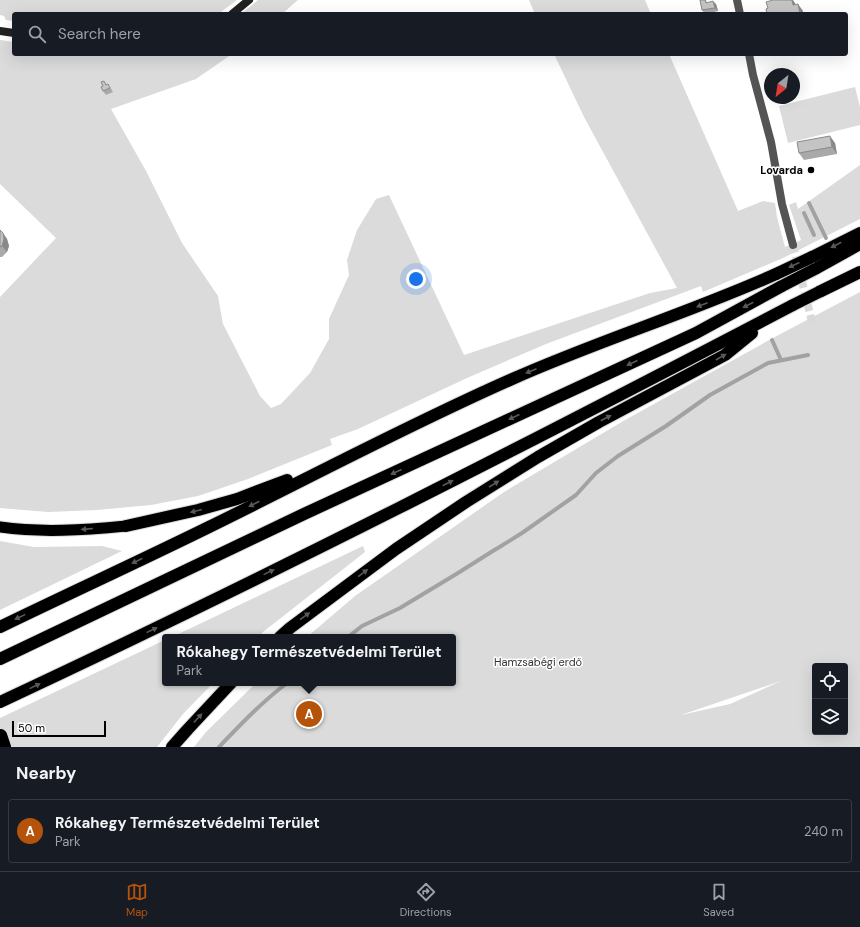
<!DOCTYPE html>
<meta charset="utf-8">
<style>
body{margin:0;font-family:"DM Sans",sans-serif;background:#20242c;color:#f1f3f6}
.controls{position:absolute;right:12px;bottom:12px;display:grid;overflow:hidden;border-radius:4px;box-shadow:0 4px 16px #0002}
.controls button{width:36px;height:36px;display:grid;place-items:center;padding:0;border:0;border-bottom:1px solid #363941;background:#171b24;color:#f1f3f6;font:20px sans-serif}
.compass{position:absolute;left:764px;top:68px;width:36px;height:36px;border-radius:50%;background:#171b24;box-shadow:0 4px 16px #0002;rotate:210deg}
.scale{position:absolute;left:12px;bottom:10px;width:94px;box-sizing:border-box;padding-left:4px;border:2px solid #000;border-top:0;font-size:11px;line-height:14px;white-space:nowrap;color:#000;-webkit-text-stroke:3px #fff;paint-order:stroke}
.you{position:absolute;left:416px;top:279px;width:14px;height:14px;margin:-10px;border:3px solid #fff;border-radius:50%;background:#1a73e8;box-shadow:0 0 0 6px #1a73e833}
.badge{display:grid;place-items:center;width:26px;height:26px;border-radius:50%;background:#b45309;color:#fff;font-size:13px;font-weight:700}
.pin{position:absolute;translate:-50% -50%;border:2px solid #fff;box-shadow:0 1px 4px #0006}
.popup{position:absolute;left:162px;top:634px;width:294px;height:52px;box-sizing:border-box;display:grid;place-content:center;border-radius:4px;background:#171b24;filter:drop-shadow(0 1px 3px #0005);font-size:13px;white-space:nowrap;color:#9ea1a6}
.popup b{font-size:15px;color:#f1f3f6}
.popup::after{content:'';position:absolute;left:50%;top:100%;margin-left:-8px;border:8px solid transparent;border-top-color:#171b24}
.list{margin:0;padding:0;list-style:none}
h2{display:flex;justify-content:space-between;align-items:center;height:52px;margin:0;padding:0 16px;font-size:17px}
h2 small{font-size:13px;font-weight:400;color:#9ea1a6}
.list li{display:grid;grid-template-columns:26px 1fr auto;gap:12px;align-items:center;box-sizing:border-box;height:64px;margin:0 8px 8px;padding:0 8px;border:1px solid #363941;border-radius:4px}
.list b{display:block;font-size:15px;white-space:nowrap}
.list p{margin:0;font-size:13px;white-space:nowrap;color:#9ea1a6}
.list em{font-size:13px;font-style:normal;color:#9ea1a6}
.icon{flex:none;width:22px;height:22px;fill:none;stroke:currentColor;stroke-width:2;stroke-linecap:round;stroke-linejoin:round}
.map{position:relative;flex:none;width:860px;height:747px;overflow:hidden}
.search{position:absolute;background:#171b24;box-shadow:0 4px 16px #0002;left:12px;right:12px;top:12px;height:44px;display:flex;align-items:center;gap:10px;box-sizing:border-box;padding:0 14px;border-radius:4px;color:#9ea1a6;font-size:15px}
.sheet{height:124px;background:#171b24}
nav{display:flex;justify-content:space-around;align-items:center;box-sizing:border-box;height:56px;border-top:1px solid #363941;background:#171b24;font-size:11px;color:#9ea1a6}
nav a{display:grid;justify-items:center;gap:2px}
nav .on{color:#b45309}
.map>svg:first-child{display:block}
</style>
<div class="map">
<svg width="860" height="747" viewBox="0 0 860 747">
<rect width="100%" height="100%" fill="#fff"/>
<g fill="#dbdbdb" fill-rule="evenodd">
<polygon points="0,0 237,0 218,14 14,14 14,21 6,20 4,16 0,15"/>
<polygon points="258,0 298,0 282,14 241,14"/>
<polygon points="529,0 645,0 651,14 535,14"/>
<polygon points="0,40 14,42 14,54 232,54 196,79 111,109 146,171 182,243 218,296 223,324 260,396 271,408 281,404 310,373 329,339 329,319 349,275 347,260 357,230 376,199 389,195 464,355 650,293 677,288 584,117 554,54 669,54 738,211 763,201 775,203 777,217 785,247 801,240 789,205 796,202 798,209 860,165 860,219 783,258 703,292 701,286 546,344 467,378 358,429 330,439 332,445 248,479 198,496 151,505 97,510 48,512 0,508 0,297 56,238 0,184"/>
<polygon points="855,87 860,107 860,125 788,143 779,106"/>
<path d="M860 292V747H194L206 732 256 683H453V637H307L355 596 504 492 625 420 771 339ZM815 666H845V732H815ZM781 681 730 704 681 715Z"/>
<polygon points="0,541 34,547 102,546 122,551 0,610"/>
<polygon points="363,546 365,552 263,632 258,637 172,637"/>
<polygon points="165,640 165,683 213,683 183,714 157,747 0,747 0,718"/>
</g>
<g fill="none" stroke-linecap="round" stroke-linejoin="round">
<g stroke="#a2a2a2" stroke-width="4">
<polyline points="809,203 826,238"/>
<polyline points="804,213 814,235"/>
<polyline points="772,340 781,360"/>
<polyline points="348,637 362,626 400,608 458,573 496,549 498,548 522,533 576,495 596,473 618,456 666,426 710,395 768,363 808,355"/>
<path d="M219 747C241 724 262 702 287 683"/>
</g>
<polyline stroke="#d9d9d9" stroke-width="8" stroke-dasharray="8 4" stroke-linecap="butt" points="793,245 813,326"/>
<defs>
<path id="trunk" d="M0 527C42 533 84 530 126 526"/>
<g id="motorway">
<polyline points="812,257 860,233"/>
<polyline points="815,269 860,244"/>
<polyline points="819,292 860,272"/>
<polyline points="126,526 198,510 237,499 287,480"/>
<path d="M0 627C70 593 140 561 209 527 309 478 408 425 510 380 597 341 689 313 776 274"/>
<polyline points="280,637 290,628 396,549 466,502 538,457 599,422 725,355 752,333"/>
<polyline points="0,659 304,514 696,333 782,286"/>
<path d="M0 702C268 577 531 442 793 305"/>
<polyline points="1,735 5,747"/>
<polyline points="172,747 188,729 231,683"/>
</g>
</defs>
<use href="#trunk" stroke="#dbdbdb" stroke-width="13"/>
<use href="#motorway" stroke="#dbdbdb" stroke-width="14"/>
<g stroke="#545454" stroke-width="8">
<polyline points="737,0 740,14"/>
<polyline points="749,54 753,75 771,142 782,204 793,245"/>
</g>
<g stroke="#212121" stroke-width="8">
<polyline points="232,14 249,0"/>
<polyline points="0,31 14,33"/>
</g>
<use href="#trunk" stroke="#000" stroke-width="11"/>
<use href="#motorway" stroke="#000" stroke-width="12"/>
<defs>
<g id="motorway-bridge">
<polyline points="776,274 812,257"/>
<polyline points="782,286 815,269"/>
<polyline points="793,305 819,292"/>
</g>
</defs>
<use href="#motorway-bridge" stroke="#dbdbdb" stroke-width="14" stroke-linecap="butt"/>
<use href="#motorway-bridge" stroke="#000" stroke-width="12"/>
</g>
<g fill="#a9a9a9">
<polygon points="700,0 706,0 707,3 716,4 718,11 705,14 702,10"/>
<polygon points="106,84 110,87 113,92 106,95 103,91"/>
<polygon points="835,143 837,154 804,160 799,153"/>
<polygon points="0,230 7,239 9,246 7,252 2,257 0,257"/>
</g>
<g fill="#898989">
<polygon points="792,0 793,0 795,3 798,12 793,5"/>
<polygon points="713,1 716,4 718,11 715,8"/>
<polygon points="798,4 803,11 803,14 800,14"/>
<polygon points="830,136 835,143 837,154 832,147"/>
<polygon points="3,233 7,239 9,246 7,252 2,246"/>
</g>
<g fill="#c4c4c4" stroke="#898989">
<polygon points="700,0 705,0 706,3 713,1 715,8 702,10"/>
<polygon points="773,0 792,0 793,5 798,4 800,14 767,14 766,9 768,8 766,2"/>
<polygon points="104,81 106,85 108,84 110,88 103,91 101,87 103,86 101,82"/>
<polygon points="830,136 832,147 799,153 797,142"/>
<polygon points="0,230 3,233 4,239 2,246 0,247"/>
</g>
<defs><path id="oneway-solid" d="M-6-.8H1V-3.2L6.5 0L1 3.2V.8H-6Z"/></defs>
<g fill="#595959">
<use href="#oneway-solid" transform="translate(836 245) rotate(153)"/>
<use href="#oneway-solid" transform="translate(794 265) rotate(155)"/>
<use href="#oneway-solid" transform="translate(702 305) rotate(159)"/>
<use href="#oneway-solid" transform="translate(748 305) rotate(152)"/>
<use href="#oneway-solid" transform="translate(721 357) rotate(-30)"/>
<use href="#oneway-solid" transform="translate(632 363) rotate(155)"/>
<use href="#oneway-solid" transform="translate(531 371) rotate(157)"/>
<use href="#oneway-solid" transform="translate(514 417) rotate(155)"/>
<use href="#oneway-solid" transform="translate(606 418) rotate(-28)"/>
<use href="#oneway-solid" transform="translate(396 472) rotate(155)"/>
<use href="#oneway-solid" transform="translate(448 483) rotate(-27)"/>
<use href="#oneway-solid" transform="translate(494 484) rotate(-32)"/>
<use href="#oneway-solid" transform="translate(254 504) rotate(153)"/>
<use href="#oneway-solid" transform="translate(196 511) rotate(166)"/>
<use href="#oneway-solid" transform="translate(87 529) rotate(175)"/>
<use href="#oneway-solid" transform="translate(137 561) rotate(154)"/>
<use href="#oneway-solid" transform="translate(269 572) rotate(-26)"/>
<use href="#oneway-solid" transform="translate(363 573) rotate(-37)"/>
<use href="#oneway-solid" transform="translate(305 616) rotate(-36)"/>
<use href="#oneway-solid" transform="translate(20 617) rotate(154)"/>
<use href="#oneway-solid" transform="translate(152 630) rotate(-26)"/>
<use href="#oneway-solid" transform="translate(35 686) rotate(-26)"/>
<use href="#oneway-solid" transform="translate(198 718) rotate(-47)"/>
</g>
<circle fill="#000" stroke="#fff" stroke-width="1.5" cx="811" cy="170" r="4"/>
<g text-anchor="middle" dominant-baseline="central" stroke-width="3" stroke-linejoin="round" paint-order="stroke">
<g font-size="11" font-weight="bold" fill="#000" stroke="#fff" text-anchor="end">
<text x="803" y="170">Lovarda</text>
</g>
<g font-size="11" fill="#323232" stroke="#fff">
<text x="538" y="662">Hamzsabégi erdő</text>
</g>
</g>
</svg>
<div class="controls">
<button><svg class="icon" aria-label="locate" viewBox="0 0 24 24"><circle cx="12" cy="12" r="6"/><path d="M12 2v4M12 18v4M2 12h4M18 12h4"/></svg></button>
<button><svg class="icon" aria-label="layers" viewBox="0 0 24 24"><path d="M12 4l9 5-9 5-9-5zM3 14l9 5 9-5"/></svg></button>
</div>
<svg class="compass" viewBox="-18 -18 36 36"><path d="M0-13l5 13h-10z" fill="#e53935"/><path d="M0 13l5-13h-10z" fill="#9ea1a6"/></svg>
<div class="scale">50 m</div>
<div class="you"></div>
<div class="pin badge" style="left:309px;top:714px">A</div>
<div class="popup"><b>Rókahegy Természetvédelmi Terület</b>Park</div>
<div class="search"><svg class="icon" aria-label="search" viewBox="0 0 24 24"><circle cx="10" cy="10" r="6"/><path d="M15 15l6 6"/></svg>Search here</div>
</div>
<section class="sheet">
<h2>Nearby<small></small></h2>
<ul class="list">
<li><span class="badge">A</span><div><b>Rókahegy Természetvédelmi Terület</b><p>Park</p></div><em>240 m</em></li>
</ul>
</section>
<nav>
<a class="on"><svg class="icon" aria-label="map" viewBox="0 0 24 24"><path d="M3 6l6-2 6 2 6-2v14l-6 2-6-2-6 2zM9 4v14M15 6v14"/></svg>Map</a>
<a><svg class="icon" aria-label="directions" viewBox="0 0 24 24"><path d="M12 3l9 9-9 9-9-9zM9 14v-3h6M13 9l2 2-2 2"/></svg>Directions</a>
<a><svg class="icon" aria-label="saved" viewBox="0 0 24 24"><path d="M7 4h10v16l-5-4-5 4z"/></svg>Saved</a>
</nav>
